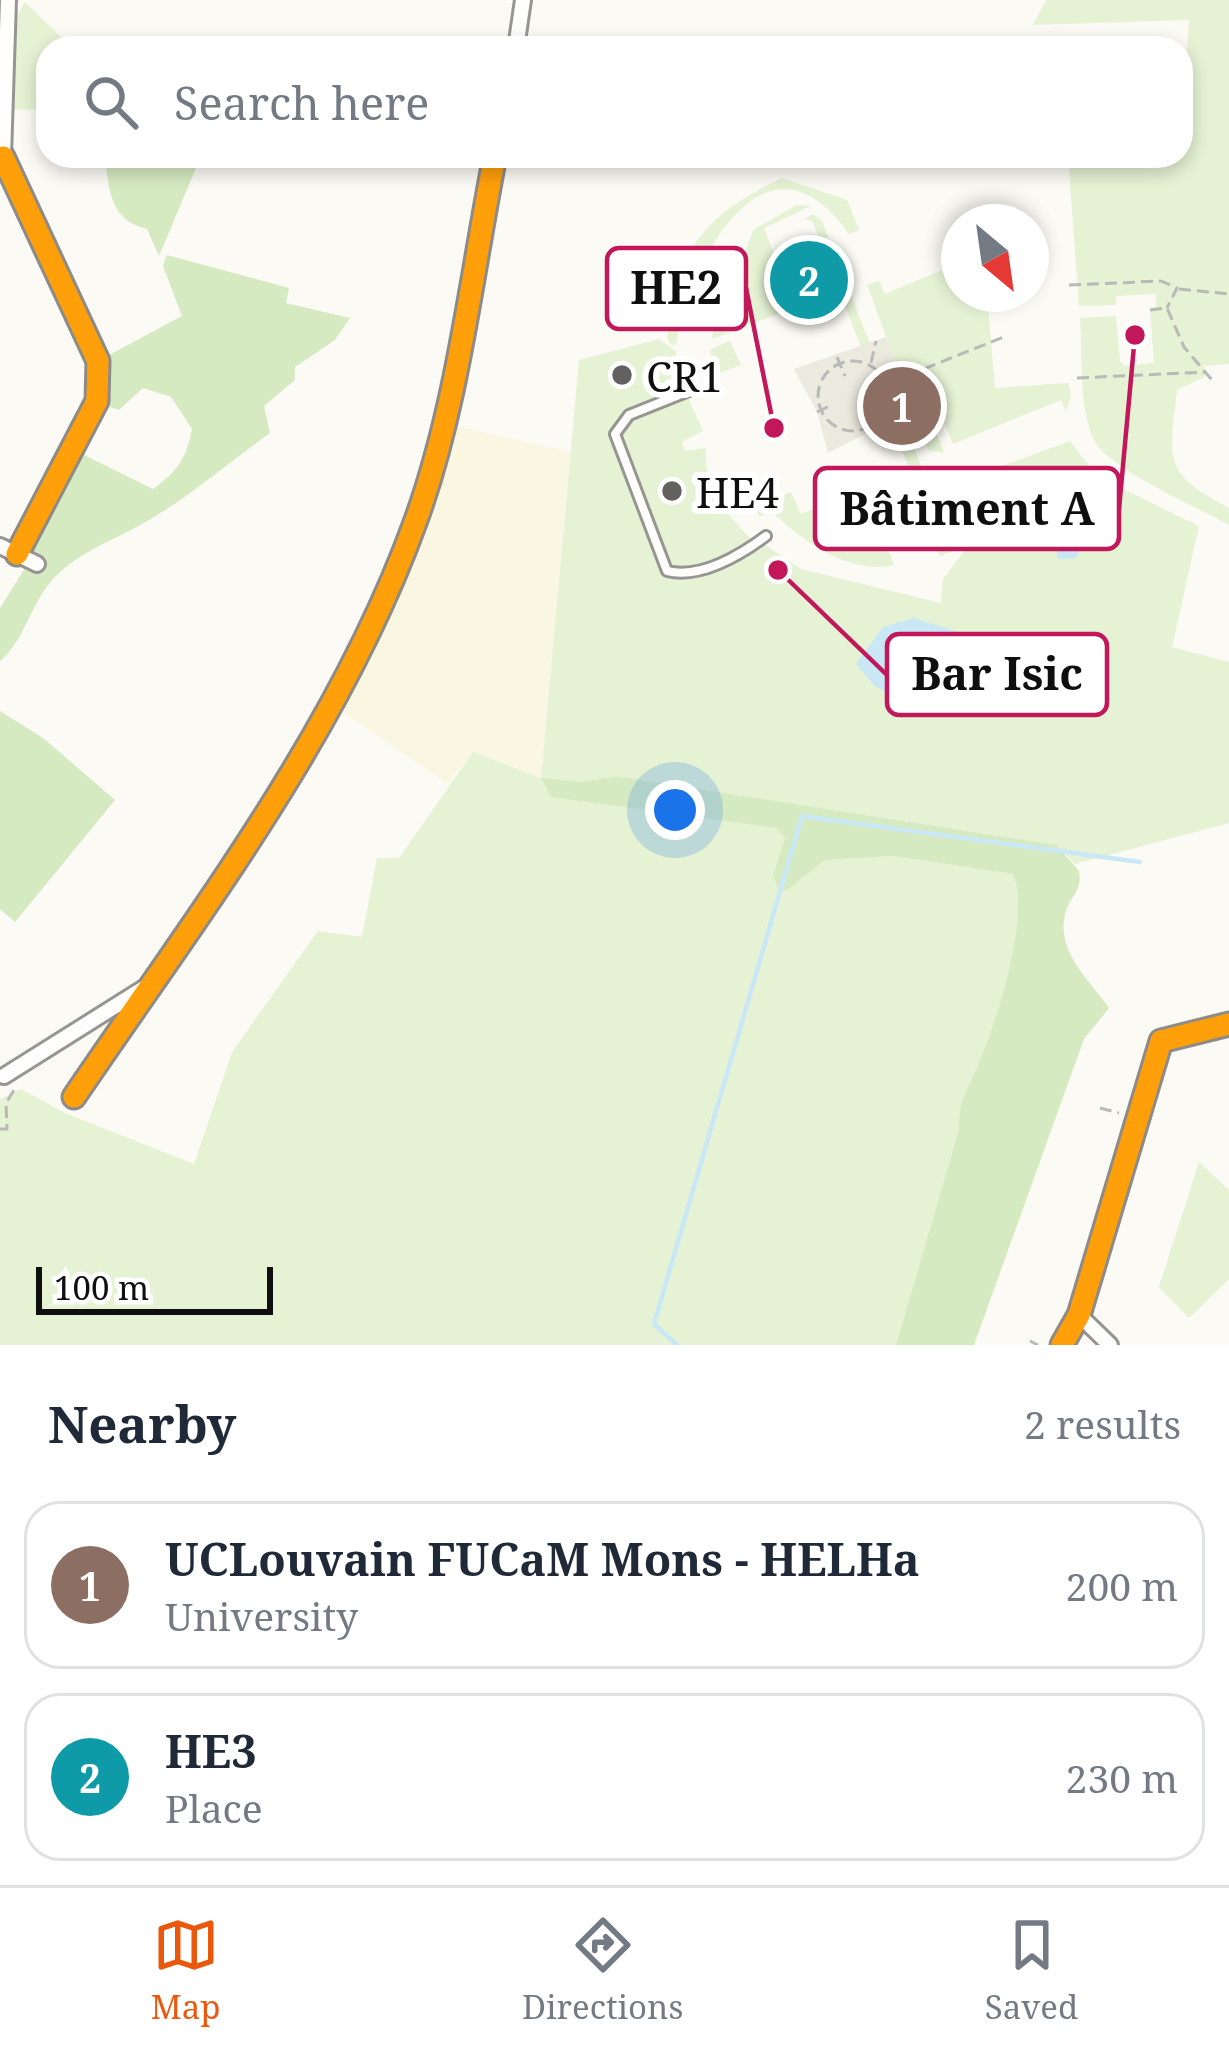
<!DOCTYPE html>
<meta charset="utf-8">
<style>
body{margin:0;font-family:"Noto Serif",serif;background:#f2f2f3;color:#1f2937}
.compass{position:absolute;left:941px;top:204px;width:108px;height:108px;border-radius:50%;background:#fff;box-shadow:0 6px 18px #0003;rotate:151deg}
.scale{position:absolute;left:36px;bottom:30px;width:237px;box-sizing:border-box;padding-left:12px;border:6px solid #0f0f0f;border-top:0;font-size:33px;line-height:42px;white-space:nowrap;color:#0f0f0f;-webkit-text-stroke:9px #fff;paint-order:stroke}
.you{position:absolute;left:675px;top:810px;width:42px;height:42px;margin:-30px;border:9px solid #fff;border-radius:50%;background:#1a73e8;box-shadow:0 0 0 18px #1a73e833}
.badge{display:grid;place-items:center;width:78px;height:78px;border-radius:50%;background:#ea580c;color:#fff;font-size:39px;font-weight:700}
.pin{position:absolute;translate:-50% -50%;border:6px solid #fff;box-shadow:0 3px 12px #0006}
.list{margin:0;padding:0;list-style:none}
h2{display:flex;justify-content:space-between;align-items:center;height:156px;margin:0;padding:0 48px;font-size:51px}
h2 small{font-size:39px;font-weight:400;color:#747a83}
.list li{display:grid;grid-template-columns:78px 1fr auto;gap:36px;align-items:center;box-sizing:border-box;height:168px;margin:0 24px 24px;padding:0 24px;border:3px solid #e0e1e3;border-radius:36px}
.list b{display:block;font-size:45px;white-space:nowrap}
.list p{margin:0;font-size:39px;white-space:nowrap;color:#747a83}
.list em{font-size:39px;font-style:normal;color:#747a83}
.icon{flex:none;width:66px;height:66px;fill:none;stroke:currentColor;stroke-width:2;stroke-linecap:round;stroke-linejoin:round}
.map{position:relative;flex:none;width:1229px;height:1345px;overflow:hidden}
.search{position:absolute;background:#fff;box-shadow:0 6px 18px #0003;left:36px;right:36px;top:36px;height:132px;display:flex;align-items:center;gap:30px;box-sizing:border-box;padding:0 42px;border-radius:36px;color:#747a83;font-size:45px}
.sheet{height:540px;background:#fff}
nav{display:flex;justify-content:space-around;align-items:center;box-sizing:border-box;height:168px;border-top:3px solid #e0e1e3;background:#fff;font-size:33px;color:#747a83}
nav a{display:grid;justify-items:center;gap:6px}
nav .on{color:#ea580c}
.map>svg:first-child{display:block}
</style>
<div class="map">
<svg width="1229" height="1345" viewBox="0 0 1229 1345">
<rect width="100%" height="100%" fill="#fcfaf4"/>
<polygon fill="#f9f6e1" points="441,423 570,452 541,778 473,752 447,783 331,704 400,562"/>
<g fill="#e5f2d4">
<path d="M1046 0H1229V364L1203 366 1208 375 1177 390C1169 462 1162 472 1229 508V525C1199 508 1108 469 1094 440 1078 406 1083 356 1080 318L1116 316 1120 361 1125 366 1154 363 1150 308 1156 307V294L1116 296V305L1079 306 1068 156H1181L1189 20 1033 25Z"/>
<polygon points="25,2 63,39 100,42 99,48 48,48 48,109 5,110 16,17"/>
<path d="M782 178 847 200 859 230 849 234C765 115 690 262 676 345L670 344 667 338C679 248 700 218 782 178Z"/>
<path d="M797 205 811 206 764 228 794 308 712 339C718 298 741 268 753 230Z"/>
<polygon points="813,214 822,221 870,344 861,347 813,222 805,219"/>
<polygon points="959,263 959,294 987,294 995,388 1068,383 1071,397 1066,411 1061,400 953,444 944,423 934,426 944,453 928,450 867,285 879,281 885,294"/>
<path d="M659 339 676 351 677 373 703 431 682 442 685 451 706 448C703 488 727 515 754 542L694 572 764 544 801 569 941 603 943 579 964 551 944 486 958 472 962 481 1070 441 1098 477 1199 526 1172 647 1229 662V823L1075 864 1057 845 616 776 581 782 542 779 551 797 776 827 785 839 773 875 787 890 824 860 893 856 1013 874C1031 916 996 1025 977 1067 967 1091 958 1102 959 1129L896 1345H0V1099L21 1089 65 1113 194 1164 232 1052 318 931 362 937 377 858H399L473 752 541 778 579 360Z"/>
<polygon points="730,341 741,365 707,377 699,372 710,371 711,349"/>
<polygon points="901,421 906,426 954,551 940,556 936,549 940,545 892,425"/>
<path d="M864 489 894 565C850 575 804 542 773 513L759 516 754 507 791 492 801 514Z"/>
<polygon points="1199,1162 1229,1190 1229,1279 1189,1318 1159,1287"/>
</g>
<g fill="#d6eac2">
<path d="M105 156H201L159 256 147 229C110 220 109 191 105 156Z"/>
<path d="M167 255 289 288 286 303 350 318 335 340 295 367V380L264 406 270 433C228 463 187 499 142 524 112 541 79 552 55 577 30 603 26 639 0 661V608L25 568 17 554 72 449 153 489C178 471 186 459 192 429L171 397 143 388 119 410 97 403 98 361 182 316 163 266Z"/>
<polygon points="0,711 43,738 115,800 15,922 0,909"/>
<path d="M616 776 1057 845 1079 871C1083 891 1069 897 1065 915 1056 952 1091 982 1109 1008L1084 1039 974 1345H896L959 1129C958 1102 967 1091 977 1067 996 1025 1031 915 1013 874L893 856 825 860 787 890 778 889 773 875 785 838 776 828 551 797 541 778 581 782Z"/>
</g>
<polygon fill="#ece9df" points="886,337 918,421 867,433 828,453 817,412 794,369"/>
<g fill="#cae7f6">
<polygon points="1066,517 1083,523 1087,533 1076,558 1058,559 1053,531"/>
<path d="M914 618 958 632 966 659C955 687 929 699 899 700L874 685 856 664 883 627Z"/>
</g>
<g fill="none" stroke-linecap="round" stroke-linejoin="round">
<polyline stroke="#cae7f6" stroke-width="4.5" points="677,1345 654,1324 802,816 1140,862"/>
<defs>
<path id="lane" d="M694 389 629 415 615 434 667 571C700 579 739 556 766 536"/>
<g id="street">
<polyline points="516,48 523,0"/>
<polyline points="3,157 8,0"/>
<polyline points="0,546 37,564"/>
<polyline points="4,1076 144,988"/>
<polyline points="1079,1315 1110,1345"/>
</g>
<g id="slow">
<polyline points="0,163 3,157 98,361 97,401 17,554"/>
<path d="M74 1097C199 913 340 731 416 520 458 404 471 277 495 156"/>
<polyline points="1062,1345 1079,1315 1161,1041 1229,1024"/>
</g>
</defs>
<use href="#lane" stroke="#969592" stroke-width="14"/>
<use href="#street" stroke="#969592" stroke-width="20"/>
<use href="#slow" stroke="#8c8b89" stroke-width="27"/>
<g stroke="#b9b9b8" stroke-width="3" stroke-dasharray="12 6" stroke-linecap="butt">
<polyline points="1069,285 1161,281 1177,288 1167,308"/>
<polyline points="1179,289 1229,294"/>
<polyline points="1150,310 1167,308 1184,347 1212,380"/>
<polyline points="837,357 845,376"/>
<circle cx="853" cy="396" r="35"/>
<polyline points="871,363 876,341"/>
<polyline points="1077,378 1206,372"/>
<polyline points="874,389 1006,336"/>
<polyline points="889,406 910,424"/>
<polyline points="817,412 832,405"/>
<polyline points="861,418 867,433"/>
<polyline points="1100,1108 1119,1113"/>
<polyline points="0,1129 7,1129 6,1103 16,1087"/>
<polyline points="1030,1341 1038,1345"/>
</g>
<use href="#lane" stroke="#fffefd" stroke-width="8"/>
<use href="#street" stroke="#fffefd" stroke-width="14"/>
<use href="#slow" stroke="#ff9f0a" stroke-width="21"/>
</g>
<g fill="#62615f" stroke="#fff" stroke-width="4.5">
<circle cx="622" cy="375" r="12"/>
<circle cx="672" cy="491" r="12"/>
</g>
<g text-anchor="middle" dominant-baseline="central" stroke-width="12" stroke-linejoin="round" paint-order="stroke">
<g font-size="42" fill="#0f0f0f" stroke="#fff" text-anchor="start">
<text x="646" y="375">CR1</text>
<text x="696" y="491">HE4</text>
</g>
</g>
<path fill="none" stroke="#c2185b" stroke-width="4.5" d="M774 428L746 288M1135 335L1119 509M778 570L887 675"/>
<g fill="#c2185b" stroke="#fff" stroke-width="4.5">
<circle cx="774" cy="428" r="12"/>
<circle cx="1135" cy="335" r="12"/>
<circle cx="778" cy="570" r="12"/>
</g>
<g fill="#fff" stroke="#c2185b" stroke-width="4.5">
<rect x="607" y="248" width="139" height="81" rx="12"/>
<rect x="815" y="468" width="304" height="81" rx="12"/>
<rect x="887" y="634" width="220" height="81" rx="12"/>
</g>
<g font-size="45" text-anchor="middle" font-weight="bold" fill="#0f0f0f">
<text x="676" y="304">HE2</text>
<text x="967" y="525">Bâtiment A</text>
<text x="997" y="690">Bar Isic</text>
</g>
</svg>
<svg class="compass" viewBox="-18 -18 36 36"><path d="M0-13l5 13h-10z" fill="#e53935"/><path d="M0 13l5-13h-10z" fill="#747a83"/></svg>
<div class="scale">100 m</div>
<div class="you"></div>
<div class="pin badge" style="left:902px;top:406px;background:#8d6e63">1</div>
<div class="pin badge" style="left:809px;top:280px;background:#0f9aa8">2</div>
<div class="search"><svg class="icon" aria-label="search" viewBox="0 0 24 24"><circle cx="10" cy="10" r="6"/><path d="M15 15l6 6"/></svg>Search here</div>
</div>
<section class="sheet">
<h2>Nearby<small>2 results</small></h2>
<ul class="list">
<li><span class="badge" style="background:#8d6e63">1</span><div><b>UCLouvain FUCaM Mons - HELHa</b><p>University</p></div><em>200 m</em></li>
<li><span class="badge" style="background:#0f9aa8">2</span><div><b>HE3</b><p>Place</p></div><em>230 m</em></li>
</ul>
</section>
<nav>
<a class="on"><svg class="icon" aria-label="map" viewBox="0 0 24 24"><path d="M3 6l6-2 6 2 6-2v14l-6 2-6-2-6 2zM9 4v14M15 6v14"/></svg>Map</a>
<a><svg class="icon" aria-label="directions" viewBox="0 0 24 24"><path d="M12 3l9 9-9 9-9-9zM9 14v-3h6M13 9l2 2-2 2"/></svg>Directions</a>
<a><svg class="icon" aria-label="saved" viewBox="0 0 24 24"><path d="M7 4h10v16l-5-4-5 4z"/></svg>Saved</a>
</nav>
